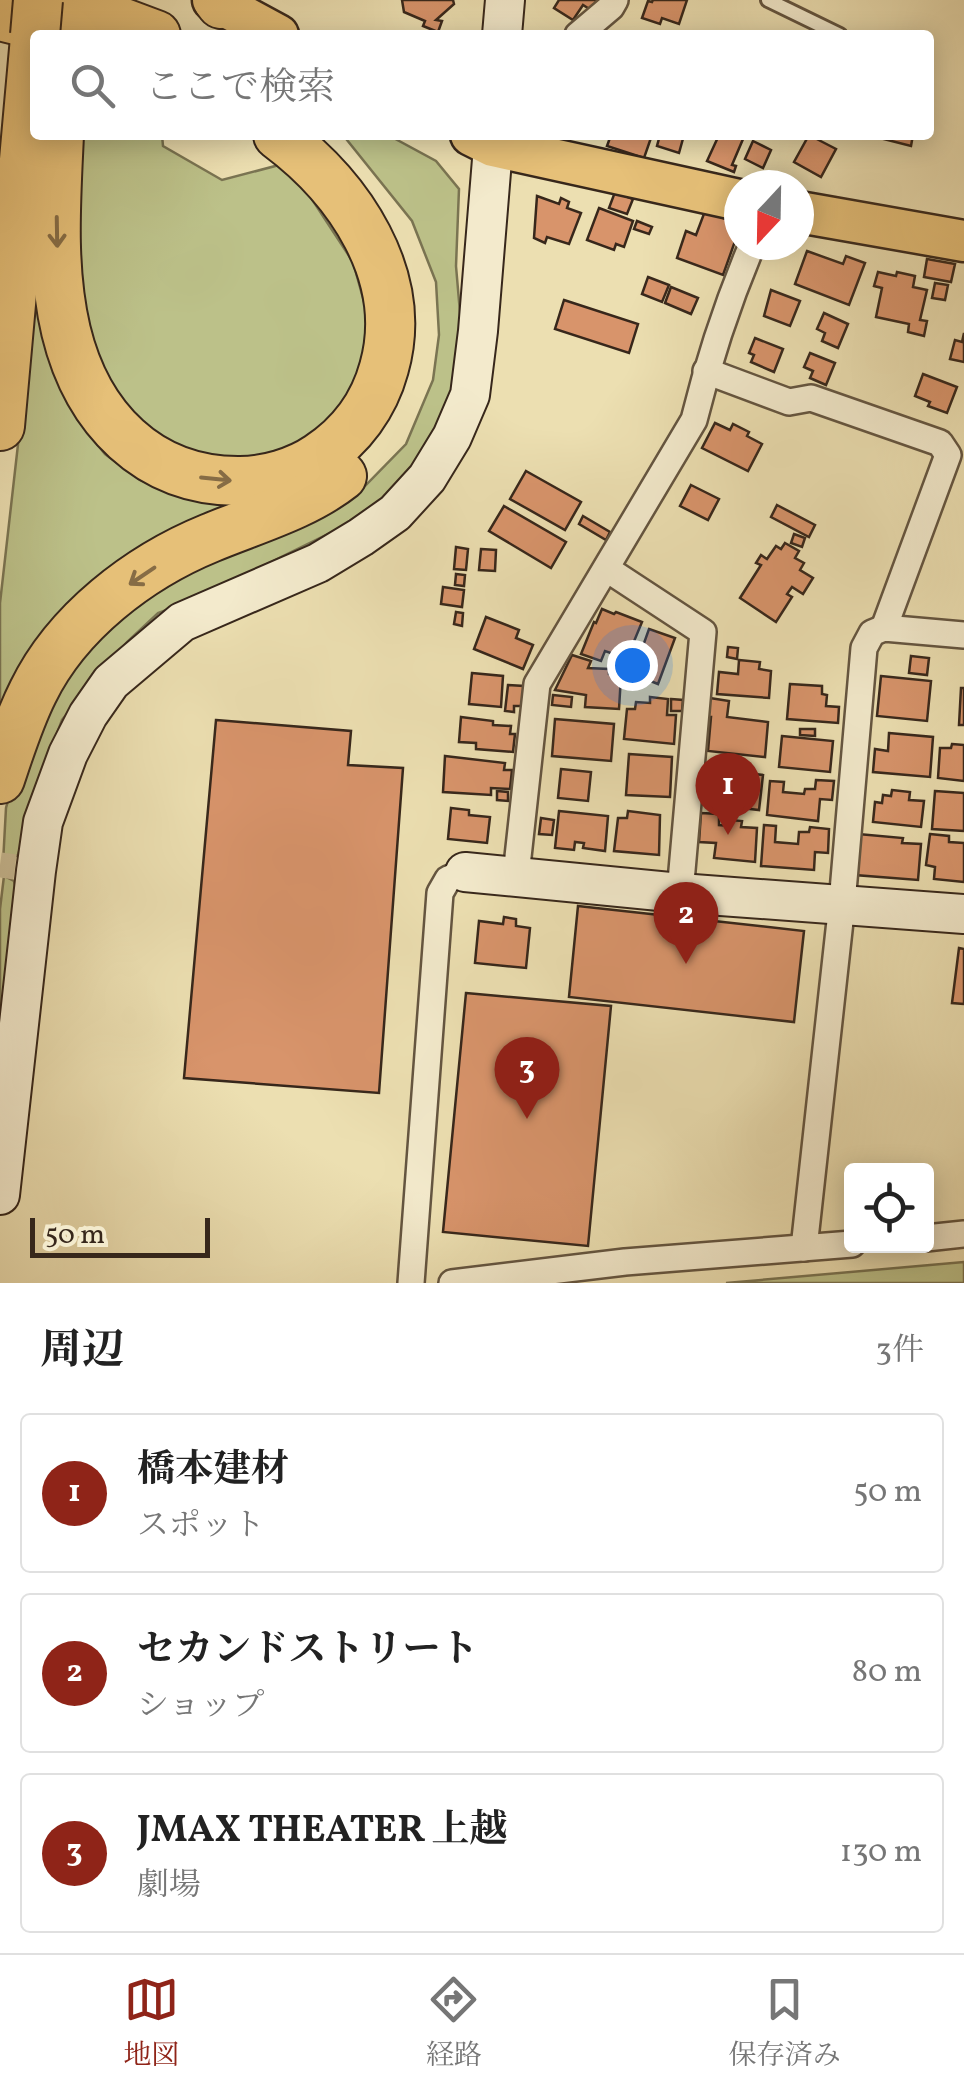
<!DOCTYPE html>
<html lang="ja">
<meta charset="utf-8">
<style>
body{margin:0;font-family:Vollkorn,"Noto Serif JP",serif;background:#f6f6f6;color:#222}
.controls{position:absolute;right:30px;bottom:30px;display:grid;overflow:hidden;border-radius:10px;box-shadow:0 5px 25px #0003}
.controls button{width:90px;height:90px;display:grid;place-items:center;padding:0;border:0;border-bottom:2px solid #e0e0e0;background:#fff;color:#222;font:50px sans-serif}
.compass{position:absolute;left:724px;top:170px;width:90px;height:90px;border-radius:50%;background:#fff;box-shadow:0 5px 25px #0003;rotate:202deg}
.scale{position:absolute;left:30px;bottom:25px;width:180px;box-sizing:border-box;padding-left:10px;border:5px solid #37271b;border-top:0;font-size:28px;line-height:35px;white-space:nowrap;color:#37271b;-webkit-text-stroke:8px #f3eacc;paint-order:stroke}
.you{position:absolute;left:632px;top:665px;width:35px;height:35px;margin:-25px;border:8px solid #fff;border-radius:50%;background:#1a73e8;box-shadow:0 0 0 15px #1a73e833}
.badge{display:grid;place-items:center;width:65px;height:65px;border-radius:50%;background:#8f2418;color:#fff;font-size:32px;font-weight:700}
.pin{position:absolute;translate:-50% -82px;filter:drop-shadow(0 2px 5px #0008)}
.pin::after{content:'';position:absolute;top:52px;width:35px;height:30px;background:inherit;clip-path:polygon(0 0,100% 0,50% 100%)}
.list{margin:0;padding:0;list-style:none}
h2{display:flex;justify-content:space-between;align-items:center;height:130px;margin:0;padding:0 40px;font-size:42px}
h2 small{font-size:32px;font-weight:400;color:#767676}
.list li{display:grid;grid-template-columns:65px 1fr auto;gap:30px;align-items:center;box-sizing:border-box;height:160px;margin:0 20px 20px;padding:0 20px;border:2px solid #e0e0e0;border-radius:10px}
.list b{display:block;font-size:38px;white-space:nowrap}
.list p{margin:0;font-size:32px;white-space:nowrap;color:#767676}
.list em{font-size:32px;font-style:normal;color:#767676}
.icon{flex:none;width:55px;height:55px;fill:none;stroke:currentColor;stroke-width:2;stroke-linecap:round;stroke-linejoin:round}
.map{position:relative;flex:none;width:964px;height:1283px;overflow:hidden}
.search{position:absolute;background:#fff;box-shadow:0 5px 25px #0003;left:30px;right:30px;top:30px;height:110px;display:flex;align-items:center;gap:25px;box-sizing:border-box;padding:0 35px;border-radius:10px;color:#767676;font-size:38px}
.sheet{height:670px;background:#fff}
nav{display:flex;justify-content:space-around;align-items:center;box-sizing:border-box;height:140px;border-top:2px solid #e0e0e0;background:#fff;font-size:28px;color:#767676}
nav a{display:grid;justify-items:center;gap:5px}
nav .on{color:#8f2418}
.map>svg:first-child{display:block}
</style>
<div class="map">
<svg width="964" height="1283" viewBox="0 0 964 1283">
<rect width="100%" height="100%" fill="#ecdfb1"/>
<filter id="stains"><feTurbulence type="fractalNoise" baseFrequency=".002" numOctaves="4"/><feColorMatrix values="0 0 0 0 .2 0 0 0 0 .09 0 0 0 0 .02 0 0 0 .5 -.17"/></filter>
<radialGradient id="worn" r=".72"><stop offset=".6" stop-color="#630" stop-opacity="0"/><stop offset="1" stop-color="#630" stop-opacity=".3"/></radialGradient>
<g fill="#bcc189" stroke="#7a7452" stroke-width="2.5">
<polygon points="80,135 162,135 163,146 222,180 283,164 302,184 353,262 369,320 361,383 327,425 287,451 251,461 207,464 157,442 110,396 83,327 74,262"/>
<polygon points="343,135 388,135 436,161 459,189 456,266 462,336 454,403 423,465 379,509 198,598 158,613 127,642 62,720 46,763 18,855 3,863 6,808 23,746 45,697 106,625 197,564 308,521 362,489 406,444 433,380 439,335 436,282 412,221"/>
<polygon points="41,242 59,378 78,420 105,454 140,480 183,498 242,504 0,730 0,603"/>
<polygon points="4,876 14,881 17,894 0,1025 0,909"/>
<polygon points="964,1262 964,1283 726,1283"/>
</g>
<g fill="#d8946b" stroke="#37271b" stroke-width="2.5">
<polygon points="402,0 453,0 454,4 436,20 442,21 438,32 423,26 425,21 404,12"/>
<polygon points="559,0 597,0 591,10 583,5 573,20 554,8"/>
<polygon points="653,0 687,0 679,24 662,18 660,24 642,18 648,1 652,2"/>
<polygon points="611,135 652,135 644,158 607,146"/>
<polygon points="660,135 684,135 679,153 657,146"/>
<polygon points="719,135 735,135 743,139 732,165 736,166 734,172 707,161"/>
<polygon points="809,135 836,149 821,177 794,162"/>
<polygon points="868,135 913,135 911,146"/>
<polygon points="753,141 771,150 763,168 745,159"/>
<polygon points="615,192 633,199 627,214 609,208"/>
<polygon points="537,196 559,204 561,198 569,202 567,208 581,213 569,244 547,237 545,243 534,238"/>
<polygon points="599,208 633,221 624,247 616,244 614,250 587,240"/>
<polygon points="705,211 739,224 739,230 723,275 677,258 686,231 696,235"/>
<polygon points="637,221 652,227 649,234 634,229"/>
<polygon points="807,251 843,264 846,256 865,263 849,305 795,284"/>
<polygon points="927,259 955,264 951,282 924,277"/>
<polygon points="878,272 896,276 897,272 915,276 913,287 927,290 920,320 927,321 924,336 908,332 909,324 876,317 882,288 874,286"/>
<polygon points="648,277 669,285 662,302 642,294"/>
<polygon points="935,283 948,285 945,300 932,298"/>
<polygon points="671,287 698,298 691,314 665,303"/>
<polygon points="771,290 800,301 790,326 764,316"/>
<polygon points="564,300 638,324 629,353 555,329"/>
<polygon points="824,313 848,324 838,348 822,341 825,333 817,329"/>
<polygon points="964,333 964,362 950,359 955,340 962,342"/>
<polygon points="755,338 783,349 774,372 751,362 754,355 749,353"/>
<polygon points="810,353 835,363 826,385 810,378 813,371 804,367"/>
<polygon points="923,374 957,387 947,413 928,406 930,402 915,396"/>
<polygon points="715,423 730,430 733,424 749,432 747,436 762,444 748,471 702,448"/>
<polygon points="526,471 581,502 565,530 510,499"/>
<polygon points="691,485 719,499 708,520 680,506"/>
<polygon points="777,505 815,525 809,537 771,517"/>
<polygon points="504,506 566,542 551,568 489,531"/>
<polygon points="583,516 610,532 606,540 579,524"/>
<polygon points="794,534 805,538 802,547 791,543"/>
<polygon points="785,543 799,551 795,558 804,563 800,570 813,578 803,594 792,587 787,594 792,597 776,622 740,598 761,565 756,563 761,555 767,559 776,546 781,549"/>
<polygon points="456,547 468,549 466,570 454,569"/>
<polygon points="481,549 496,550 495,571 479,570"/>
<polygon points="456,574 465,575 464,586 455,585"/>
<polygon points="443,587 464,590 462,607 441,604"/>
<polygon points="602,609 614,614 616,612 642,622 623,668 613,664 617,655 605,651 601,661 581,654 594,622 596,623"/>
<polygon points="456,612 463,613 462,626 454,624"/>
<polygon points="486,617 519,630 516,638 533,645 523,669 474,649"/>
<polygon points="649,629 675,638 658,684 633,674"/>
<polygon points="728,647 738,648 737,659 727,657"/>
<polygon points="572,655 591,661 588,668 609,669 609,674 621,676 619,709 585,707 586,695 555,690"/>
<polygon points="911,656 929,658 927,675 909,673"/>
<polygon points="739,660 760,662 759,669 771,671 769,698 717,694 719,672 738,674"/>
<polygon points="472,673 503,676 501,707 469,704"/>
<polygon points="881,676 931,681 927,721 877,716"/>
<polygon points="790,684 822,686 822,694 827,695 826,706 839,707 838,723 787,719"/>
<polygon points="508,685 524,686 522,706 514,706 514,712 505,711"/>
<polygon points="961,688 964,688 964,725 959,725"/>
<polygon points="553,695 572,697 571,707 552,705"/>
<polygon points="650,697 668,699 667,715 676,715 674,744 624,739 627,709 635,709 636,702 650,703"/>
<polygon points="710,698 729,701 727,717 768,722 765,757 708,751 711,717 708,717"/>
<polygon points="671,699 683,700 682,711 671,711"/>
<polygon points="461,717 493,721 493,725 511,726 510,734 515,734 513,752 476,749 476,743 459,742"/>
<polygon points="555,719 614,724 611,761 552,756"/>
<polygon points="216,720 351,731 348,765 403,768 379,1093 184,1078"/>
<polygon points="800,729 815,729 815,736 800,735"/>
<polygon points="889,733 933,737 930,777 873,772 875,749 888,751"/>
<polygon points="782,736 833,741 830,772 779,767"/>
<polygon points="952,744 964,745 964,781 938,778 940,748 951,748"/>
<polygon points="629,754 672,757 670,797 626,795"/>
<polygon points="445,756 505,763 504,770 512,770 510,789 491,788 491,795 443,792"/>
<polygon points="561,769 591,772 588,801 558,798"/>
<polygon points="736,772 763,775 759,810 724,806 727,778 735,779"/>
<polygon points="816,780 834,781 832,800 820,799 818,821 767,815 770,781 784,782 783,792 804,794 805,789 815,789"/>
<polygon points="707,785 722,787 720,807 704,805"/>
<polygon points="892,790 910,792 909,800 924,801 921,827 873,822 875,802 882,803 883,795 891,796"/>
<polygon points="497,791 508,792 508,801 497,800"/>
<polygon points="935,791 964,793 964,831 932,829"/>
<polygon points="451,808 469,810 469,815 490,817 487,843 448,839"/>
<polygon points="559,811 608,816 605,851 583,848 584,843 575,842 574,850 555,848"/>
<polygon points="628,811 660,815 659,855 614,851 618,818 627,818"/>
<polygon points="701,813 719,814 719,825 730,826 731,820 742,821 741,827 757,828 755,862 714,858 716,843 699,842"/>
<polygon points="541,818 554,820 552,835 539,834"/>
<polygon points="764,825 776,826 775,842 798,844 799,832 809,832 810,827 829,829 828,853 815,852 814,870 761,866"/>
<polygon points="858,834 903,838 902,843 921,844 918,880 855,875"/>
<polygon points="930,834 949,836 949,842 964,843 964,882 934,879 935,867 926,865"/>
<polygon points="578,906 804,931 794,1022 569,997"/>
<polygon points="504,917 516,919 516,926 530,928 526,968 475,963 479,921 503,924"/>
<polygon points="959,948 964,949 964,1004 952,1003"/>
<polygon points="466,993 611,1006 588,1246 443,1232"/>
</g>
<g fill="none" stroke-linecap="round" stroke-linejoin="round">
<polyline stroke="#c8ba93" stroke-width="25" stroke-dasharray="25 12" stroke-linecap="butt" points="0,865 15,867"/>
<defs>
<polyline id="lane" points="768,0 840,35"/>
<g id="street">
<polyline points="578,35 611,7 615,0"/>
<polyline points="706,371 789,402 811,398 940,443 948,455 884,628"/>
<polyline points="607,569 703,632 680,893"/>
<path d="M516 875 537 684 694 420C709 359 728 302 752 245"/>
<polyline points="926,1238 964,1234"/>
<polyline points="804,1248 842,903 864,648 872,633 884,628 964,635"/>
<polyline points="411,1283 440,893 448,879 465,872"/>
<polyline points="452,1283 625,1262 852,1244"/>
</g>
<g id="secondary">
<polyline points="502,35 505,0"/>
<polyline points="465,872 680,893 964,914"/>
<polyline points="0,1195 36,871 43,822 68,754 88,715 111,682 182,622 318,563 361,537 395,513 427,478 452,437 470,395 478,331 494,135"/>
</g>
<g id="primary">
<polyline points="213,0 278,35"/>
<polyline points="471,135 493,146 739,200"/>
<polyline points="799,212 964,241"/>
</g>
<g id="highway">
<polyline points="54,0 78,6 156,35"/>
<polyline points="218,0 221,4"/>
<polyline points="0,16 73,34"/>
<path d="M59 135C56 200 51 268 66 331 87 418 148 482 240 481 266 481 297 472 319 457 351 436 374 405 384 368 410 276 349 188 278 135"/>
<polyline points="0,426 35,38"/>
<path d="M0 779C10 749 19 720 33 692 67 622 139 567 210 538 253 520 304 506 342 476"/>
</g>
</defs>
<use href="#lane" stroke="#645540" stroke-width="18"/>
<use href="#street" stroke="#645540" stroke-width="30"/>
<use href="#secondary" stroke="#37271b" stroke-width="42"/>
<use href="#primary" stroke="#37271b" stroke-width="45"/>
<use href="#highway" stroke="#37271b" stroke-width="52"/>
<use href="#lane" stroke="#f3eacc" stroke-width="12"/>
<use href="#street" stroke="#f3eacc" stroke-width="25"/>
<use href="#secondary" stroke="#f3eacc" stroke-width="38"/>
<use href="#primary" stroke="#e6c078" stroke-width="40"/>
<use href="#highway" stroke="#e6c078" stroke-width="48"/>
<defs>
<polyline id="highway-bridge" points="35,35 38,0"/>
</defs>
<use href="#highway-bridge" stroke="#37271b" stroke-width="52" stroke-linecap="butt"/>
<use href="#highway-bridge" stroke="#e6c078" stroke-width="48"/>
</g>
<defs><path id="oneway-shaft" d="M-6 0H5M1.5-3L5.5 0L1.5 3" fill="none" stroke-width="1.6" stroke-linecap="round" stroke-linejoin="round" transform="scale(2.5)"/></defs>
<g stroke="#866c45">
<use href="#oneway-shaft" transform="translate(57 232) rotate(89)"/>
<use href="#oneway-shaft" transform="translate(216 479) rotate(6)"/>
<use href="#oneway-shaft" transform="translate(142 576) rotate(146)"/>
</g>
<rect width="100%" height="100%" filter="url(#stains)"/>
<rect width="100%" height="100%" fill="url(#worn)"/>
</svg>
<div class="controls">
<button><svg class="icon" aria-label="locate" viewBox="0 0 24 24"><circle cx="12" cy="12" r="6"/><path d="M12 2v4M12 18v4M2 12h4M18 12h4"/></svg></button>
</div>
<svg class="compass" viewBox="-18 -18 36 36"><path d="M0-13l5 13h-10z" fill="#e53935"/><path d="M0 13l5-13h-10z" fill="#767676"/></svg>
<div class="scale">50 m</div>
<div class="you"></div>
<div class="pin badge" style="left:728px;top:835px">1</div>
<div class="pin badge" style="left:686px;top:964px">2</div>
<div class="pin badge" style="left:527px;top:1119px">3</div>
<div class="search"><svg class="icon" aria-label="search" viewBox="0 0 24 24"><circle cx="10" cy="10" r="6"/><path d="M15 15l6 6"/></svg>ここで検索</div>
</div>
<section class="sheet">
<h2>周辺<small>3件</small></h2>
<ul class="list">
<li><span class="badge">1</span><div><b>橋本建材</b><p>スポット</p></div><em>50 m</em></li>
<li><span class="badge">2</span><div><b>セカンドストリート</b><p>ショップ</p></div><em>80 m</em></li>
<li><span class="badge">3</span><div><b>JMAX THEATER 上越</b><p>劇場</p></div><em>130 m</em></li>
</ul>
</section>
<nav>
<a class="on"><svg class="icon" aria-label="map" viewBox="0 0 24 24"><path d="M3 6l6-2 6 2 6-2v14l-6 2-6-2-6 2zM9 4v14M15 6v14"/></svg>地図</a>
<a><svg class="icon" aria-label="directions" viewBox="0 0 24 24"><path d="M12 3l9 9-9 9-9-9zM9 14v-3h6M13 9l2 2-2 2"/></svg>経路</a>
<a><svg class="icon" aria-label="saved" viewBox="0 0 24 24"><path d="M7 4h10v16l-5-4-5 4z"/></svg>保存済み</a>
</nav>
